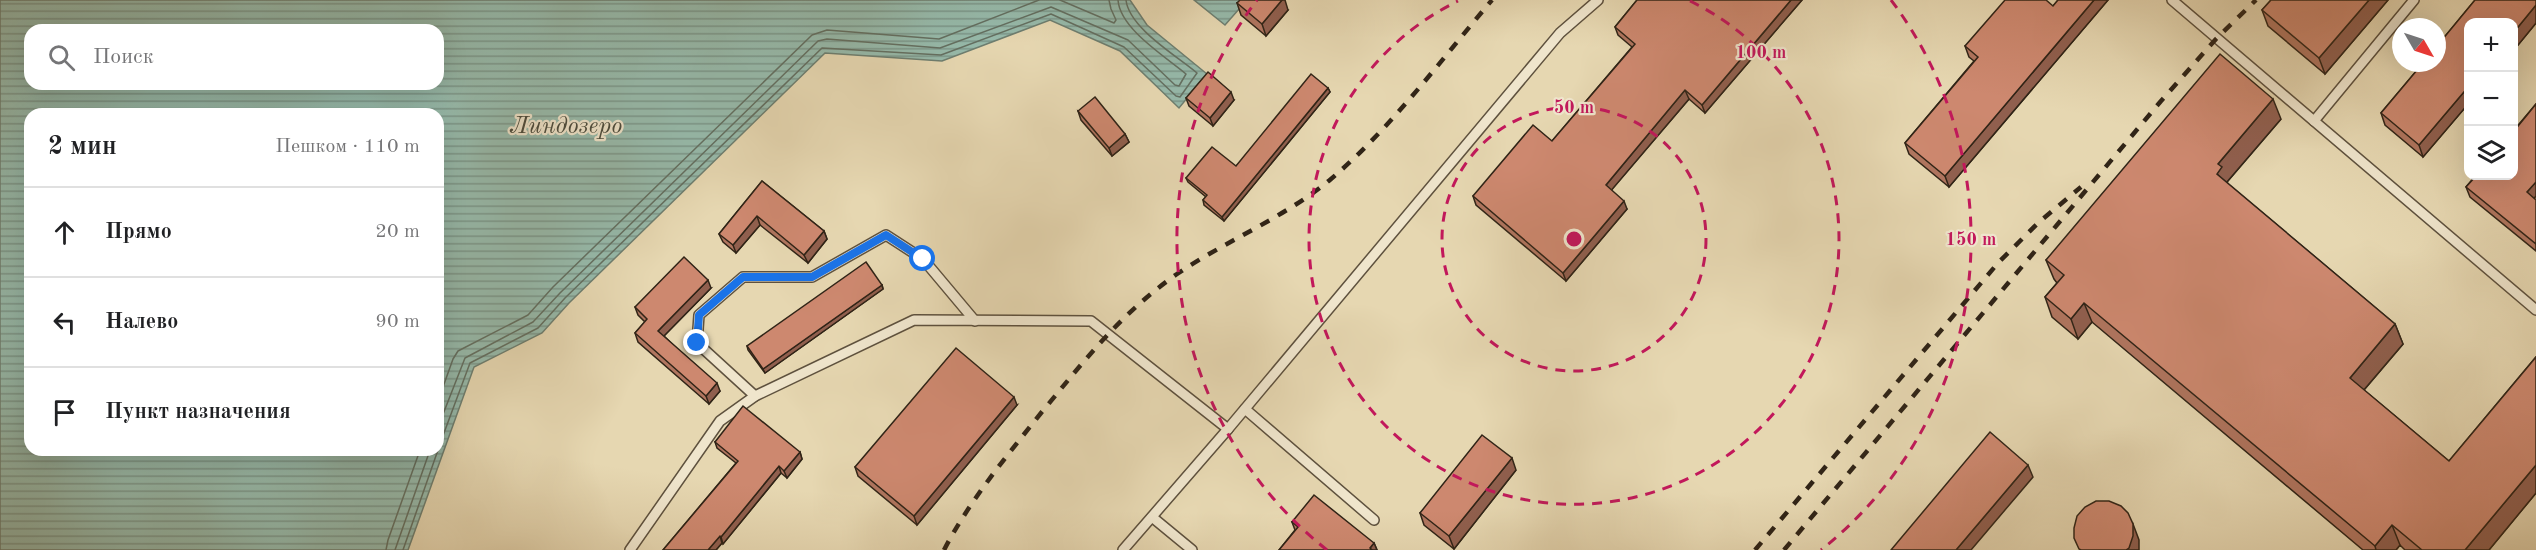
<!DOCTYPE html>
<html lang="ru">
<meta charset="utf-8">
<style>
body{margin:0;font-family:"Old Standard TT",serif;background:#f6f6f6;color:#202124}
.controls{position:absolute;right:18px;top:18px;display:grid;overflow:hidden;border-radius:12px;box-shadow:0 6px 24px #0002}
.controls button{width:54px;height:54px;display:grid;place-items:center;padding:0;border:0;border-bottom:2px solid #e0e0e0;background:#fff;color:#202124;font:30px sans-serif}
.compass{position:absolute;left:2392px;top:18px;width:54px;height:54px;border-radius:50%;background:#fff;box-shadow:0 6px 24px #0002;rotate:129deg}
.stop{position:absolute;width:18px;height:18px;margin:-14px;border:4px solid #1a73e8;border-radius:50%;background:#fff}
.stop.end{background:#1a73e8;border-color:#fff;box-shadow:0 2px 6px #0008}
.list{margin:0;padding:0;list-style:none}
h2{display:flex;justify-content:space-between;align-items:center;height:78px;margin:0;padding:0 24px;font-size:26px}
h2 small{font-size:20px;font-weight:400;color:#757577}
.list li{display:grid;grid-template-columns:39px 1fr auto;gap:18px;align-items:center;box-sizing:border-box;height:90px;padding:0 24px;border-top:2px solid #e0e0e0}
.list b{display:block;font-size:22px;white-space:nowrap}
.list em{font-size:20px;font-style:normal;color:#757577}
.icon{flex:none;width:33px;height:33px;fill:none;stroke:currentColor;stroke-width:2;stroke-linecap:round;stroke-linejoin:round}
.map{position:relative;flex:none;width:2536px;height:550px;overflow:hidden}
.search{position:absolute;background:#fff;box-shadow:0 6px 24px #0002;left:24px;top:24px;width:420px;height:66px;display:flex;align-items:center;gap:15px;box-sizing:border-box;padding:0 21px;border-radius:18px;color:#757577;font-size:22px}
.panel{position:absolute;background:#fff;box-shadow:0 6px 24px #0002;left:24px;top:108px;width:420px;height:348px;border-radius:18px}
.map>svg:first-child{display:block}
</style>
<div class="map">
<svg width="2536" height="550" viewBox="0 0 2536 550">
<defs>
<pattern id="water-rules" width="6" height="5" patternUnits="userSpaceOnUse" patternTransform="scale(1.5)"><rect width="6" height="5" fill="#96baab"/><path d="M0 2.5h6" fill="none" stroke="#7b978a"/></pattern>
</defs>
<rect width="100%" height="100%" fill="#e6d7b1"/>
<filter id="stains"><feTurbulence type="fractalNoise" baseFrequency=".00333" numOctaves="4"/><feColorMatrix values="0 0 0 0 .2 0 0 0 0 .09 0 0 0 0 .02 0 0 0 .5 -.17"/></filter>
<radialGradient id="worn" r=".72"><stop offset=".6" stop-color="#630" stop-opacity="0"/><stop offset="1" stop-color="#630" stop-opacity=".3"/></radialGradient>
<g fill="url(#water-rules)" stroke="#6d7e70" stroke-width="1.5" fill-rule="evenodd">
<path d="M0 0H1130L1147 25 1207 74 1179 108 1120 51 1050 20 942 61 825 53 569 303 542 333 474 367 408 550H0ZM30 30H438V84H30ZM30 114H438V450H30Z"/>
<polygon points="1194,0 1247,0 1225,25"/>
</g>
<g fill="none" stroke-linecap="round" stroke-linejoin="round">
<g stroke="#636f61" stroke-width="1.5">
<polyline points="1060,0 1114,23 1116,20 1111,9 1109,0"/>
<polyline points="438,401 453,359 458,351 528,315 553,287 812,35 827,30 939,39 1039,0"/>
<path d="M438 427 465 358 533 322 560 293 818 41 827 39 940 48 1051 7 1128 40 1175 85 1179 86 1186 74C1166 57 1120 29 1118 0"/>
<path d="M438 449 470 363 538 328 565 298 822 48 941 55 1051 14 1124 47 1176 96 1180 97 1197 73C1177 56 1129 28 1126 0"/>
<polyline points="386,550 388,540 420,450"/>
<polyline points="395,550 430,450"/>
<polyline points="403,550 438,450"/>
</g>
<defs>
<g id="service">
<polyline points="2172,0 2536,310"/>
<polyline points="2314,121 2414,0"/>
<polyline points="755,396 697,343 699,315 743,277 812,277 886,235 923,259 975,321"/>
<polyline points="1245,409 1374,520"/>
<polyline points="1228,429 1560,33 1598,0"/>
<polyline points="1152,517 1192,550"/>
<polyline points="630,550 720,421 755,396 914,320 1091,321 1228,429 1123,550"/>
</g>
</defs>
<use href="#service" stroke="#5e513e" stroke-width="12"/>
<use href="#service" stroke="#efe5cc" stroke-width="9"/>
<g stroke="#302417" stroke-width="4.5" stroke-dasharray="10 10" stroke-linecap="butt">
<path d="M944 550C970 500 1006 457 1041 413 1085 360 1120 314 1177 274 1227 240 1284 218 1331 179 1391 128 1441 60 1492 0"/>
<polyline points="1755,550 1998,263 2038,223 2081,187"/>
<polyline points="1784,550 2161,101 2216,39 2256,0"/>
</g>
</g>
<g fill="#b0755f" stroke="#302417" stroke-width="1.5">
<polygon points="1637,0 1802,0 1705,113 1689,99 1611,190 1627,209 1566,281 1476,205 1473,196 1552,141 1632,47 1618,35 1615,27"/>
<polygon points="2058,0 2108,0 1949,187 1909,154 1905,143 1974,61 1969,57 1965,46 2053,6"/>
<polygon points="2271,0 2388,0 2325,74 2268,26 2262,10"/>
<polygon points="2475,0 2536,0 2536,23 2514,50 2514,22 2469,22 2469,103 2423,157 2385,125 2381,113 2423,63 2437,63 2437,46"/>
<polygon points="1237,3 1288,10 1266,36 1241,15"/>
<polygon points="1328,88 1330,92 1224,221 1204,205 1203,200 1206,197 1188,182 1186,178 1236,166"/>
<polygon points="1186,98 1234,100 1213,126 1189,106"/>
<polygon points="2536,104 2536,196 2534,198 2536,200 2536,251 2470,197 2466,187"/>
<polygon points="1078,111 1125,134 1129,142 1112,156 1081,120"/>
<polygon points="2281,119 2227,182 2228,184 2395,324 2403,344 2364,390 2449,461 2536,357 2536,493 2489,550 2405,550 2400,545 2396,550 2363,550 2092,322 2078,339 2052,317 2045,297 2057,283 2054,279 2046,260"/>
<polygon points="762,181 824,231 827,239 808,263 760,225 736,253 723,242 719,234"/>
<polygon points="882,285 883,289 765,373 748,350 747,346"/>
<polygon points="711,288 664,336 720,391 709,404 638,342 635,333 645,322 638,315 635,307"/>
<polygon points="1017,405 917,525 858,476 855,467"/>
<polygon points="715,442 800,452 802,459 787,478 781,473 723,544 722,543 716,550 663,550 736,463 717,448"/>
<polygon points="1516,470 1454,549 1424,525 1420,513"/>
<polygon points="1292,522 1374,543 1377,550 1279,550 1295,530"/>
</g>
<g fill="#905f4e" stroke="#302417" stroke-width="1.5">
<polygon points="1282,0 1285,0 1288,10 1266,36 1262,24"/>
<polygon points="1791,0 1802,0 1705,113 1702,105"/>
<polygon points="2094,0 2108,0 1949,187 1945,176"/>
<polygon points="2369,0 2388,0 2325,74 2319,58"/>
<polygon points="2536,5 2536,23 2514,50 2514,32"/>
<polygon points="2469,86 2469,103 2423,157 2419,145"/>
<polygon points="1328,88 1330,92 1224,221 1222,217"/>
<polygon points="1685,90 1689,99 1609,193 1606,185"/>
<polygon points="1231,92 1234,100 1213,126 1210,118"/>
<polygon points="2273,99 2281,119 2227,182 2229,187 2217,174 2218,164"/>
<polygon points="1125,134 1129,142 1112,156 1109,148"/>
<polygon points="2536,182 2536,196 2531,202 2527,192"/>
<polygon points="1624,201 1627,209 1566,281 1563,273"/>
<polygon points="757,216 760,225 736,253 733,245"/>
<polygon points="824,231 827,239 808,263 804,255"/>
<polygon points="708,280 711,288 661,339 658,331"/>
<polygon points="882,285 883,289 765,373 763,369"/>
<polygon points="2084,303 2092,322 2078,339 2071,319"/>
<polygon points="2395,324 2403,344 2357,398 2350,378"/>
<polygon points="717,383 720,391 709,404 706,396"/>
<polygon points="1014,397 1017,405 917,525 914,516"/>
<polygon points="800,452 802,459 787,478 784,471"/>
<polygon points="1512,458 1516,470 1454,549 1449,536"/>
<polygon points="2028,465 2033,477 1971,550 1956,550"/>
<polygon points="2536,465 2536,493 2489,550 2465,550"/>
<polygon points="779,466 781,473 723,544 721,537"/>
<polygon points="2133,524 2139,540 2139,550 2126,550"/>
<polygon points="2392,525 2400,545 2396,550 2376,550 2375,546"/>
<polygon points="720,536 722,543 716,550 708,550"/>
<polygon points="1374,543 1377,550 1371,550 1370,548"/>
</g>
<g fill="#cd886f" stroke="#302417" stroke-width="1.5">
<polygon points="1240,0 1282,0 1262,24 1237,3"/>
<polygon points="1637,0 1791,0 1702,105 1685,90 1606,185 1624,201 1563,273 1473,196 1533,125 1552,141 1635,44 1615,27"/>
<polygon points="2005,0 2046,0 2053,6 2058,0 2094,0 1945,176 1905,143 1978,57 1965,46"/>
<polygon points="2271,0 2369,0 2319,58 2262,10"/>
<polygon points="2475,0 2536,0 2536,5 2514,32 2514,22 2469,22 2469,86 2419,145 2381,113 2423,63 2437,63 2437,46"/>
<polygon points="2220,54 2273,99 2218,164 2222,167 2217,174 2395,324 2350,378 2449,461 2536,357 2536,465 2465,550 2422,550 2392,525 2375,546 2084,303 2071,319 2045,297 2064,275 2046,260"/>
<polygon points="1208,72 1231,92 1210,118 1186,98"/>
<polygon points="1311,74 1328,88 1222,217 1203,200 1207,195 1186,178 1212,147 1236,166"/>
<polygon points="1095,97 1125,134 1109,148 1078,111"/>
<polygon points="2536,104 2536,182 2527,192 2536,200 2536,244 2466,187 2476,176 2514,176 2514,131"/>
<polygon points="762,181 824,231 804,255 757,216 733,245 719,234"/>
<polygon points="684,257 708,280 658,331 717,383 706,396 635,333 647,319 635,307"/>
<polygon points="866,262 882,285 763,369 747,346"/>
<polygon points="956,348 1014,397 914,516 855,467"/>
<polygon points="743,406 800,452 784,471 779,466 721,537 720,536 708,550 663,550 738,461 715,442"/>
<polygon points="1990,432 2028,465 1956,550 1891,550"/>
<polygon points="1482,435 1512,458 1449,536 1420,513"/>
<polygon points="1314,495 1374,543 1370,548 1372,550 1279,550 1298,527 1292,522"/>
<polygon points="2096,501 2109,501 2121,506 2128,513 2133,524 2133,536 2129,548 2126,550 2081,550 2079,549 2074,538 2074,528 2077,516 2085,507"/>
</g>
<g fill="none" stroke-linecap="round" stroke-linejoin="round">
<polyline stroke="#1a73e8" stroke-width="8" points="697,343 699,315 743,277 812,277 886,235 923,259"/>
</g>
<g fill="none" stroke="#c2185b" stroke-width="3" stroke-dasharray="10 8">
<circle cx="1574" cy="239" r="132"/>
<path d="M1690 1A265 265 0 1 1 1458 1"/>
<path d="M1327 550A397 397 0 0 1 1257 0M1891 0A397 397 0 0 1 1821 550"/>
</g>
<g text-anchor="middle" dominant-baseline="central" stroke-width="4.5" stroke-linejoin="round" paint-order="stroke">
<g font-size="24" font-style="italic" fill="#4a4a3c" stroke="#efe5cc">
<text x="566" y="127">Линдозеро</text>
</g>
</g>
<circle cx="1574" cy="239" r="9" fill="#c2185b" stroke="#efe5cc" stroke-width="3"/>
<g font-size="18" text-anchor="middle" font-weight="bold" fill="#c2185b" stroke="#efe5cc" stroke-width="4.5" stroke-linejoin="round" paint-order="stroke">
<text x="1761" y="58">100 m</text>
<text x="1574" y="113">50 m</text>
<text x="1971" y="245">150 m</text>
</g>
<rect width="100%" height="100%" filter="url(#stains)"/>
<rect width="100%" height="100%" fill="url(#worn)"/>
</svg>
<div class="controls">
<button>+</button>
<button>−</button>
<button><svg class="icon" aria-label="layers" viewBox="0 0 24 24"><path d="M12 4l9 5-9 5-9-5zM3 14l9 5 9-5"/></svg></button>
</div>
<svg class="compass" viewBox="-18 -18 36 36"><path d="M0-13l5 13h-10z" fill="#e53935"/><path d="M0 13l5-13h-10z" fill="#757577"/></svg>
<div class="stop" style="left:923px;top:259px"></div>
<div class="stop end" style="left:697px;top:343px"></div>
<div class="search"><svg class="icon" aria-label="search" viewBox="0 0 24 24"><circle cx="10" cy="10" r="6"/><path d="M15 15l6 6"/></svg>Поиск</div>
<section class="panel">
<h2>2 мин<small>Пешком · 110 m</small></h2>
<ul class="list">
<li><svg class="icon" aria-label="ahead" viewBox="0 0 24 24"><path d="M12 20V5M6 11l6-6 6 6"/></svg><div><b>Прямо</b></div><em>20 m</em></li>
<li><svg class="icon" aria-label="left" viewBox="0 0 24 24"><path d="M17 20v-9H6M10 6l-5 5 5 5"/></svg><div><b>Налево</b></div><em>90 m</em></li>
<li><svg class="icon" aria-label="arrive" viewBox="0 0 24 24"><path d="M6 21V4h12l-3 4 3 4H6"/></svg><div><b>Пункт назначения</b></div></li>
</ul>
</section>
</div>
